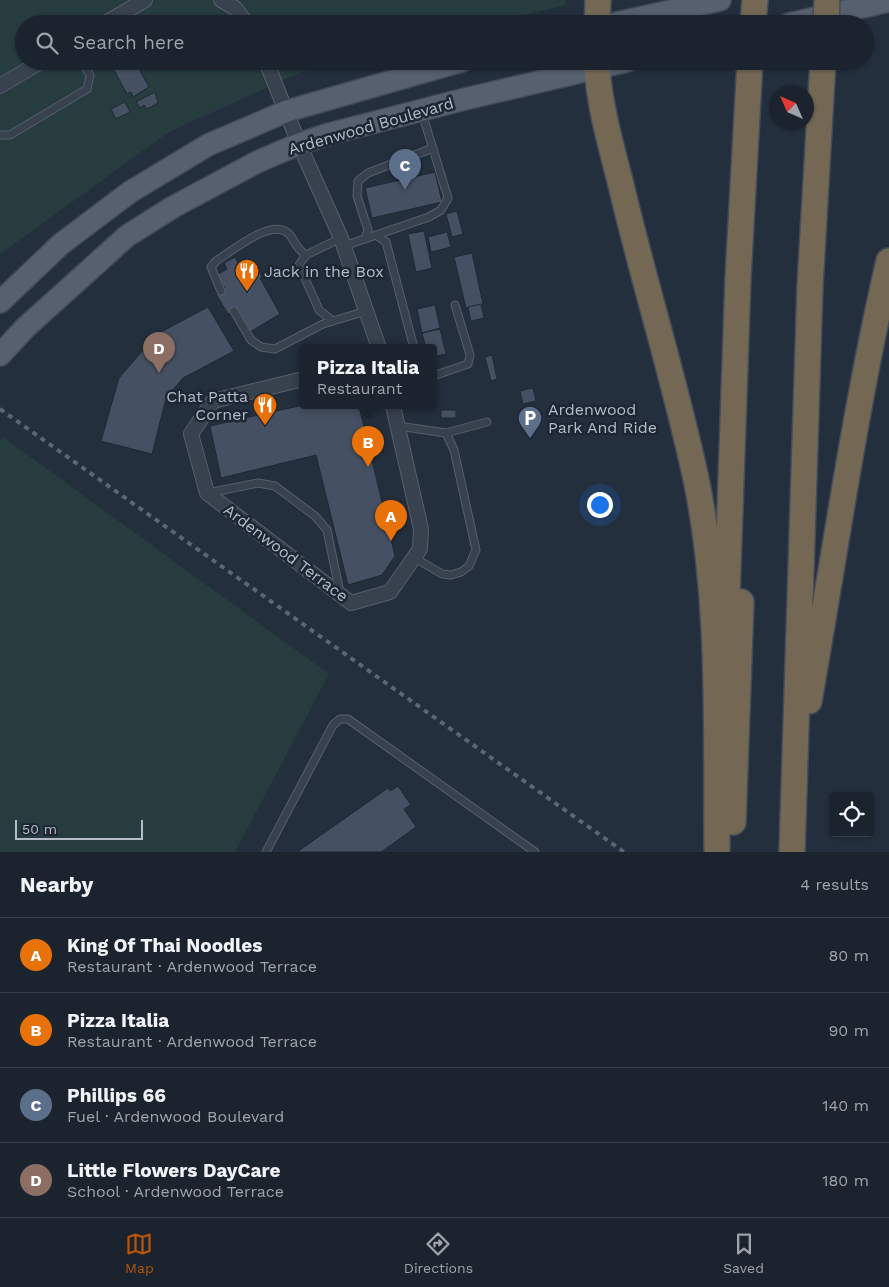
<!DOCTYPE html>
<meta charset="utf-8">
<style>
body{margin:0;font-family:"Work Sans",sans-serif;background:#242b36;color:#f1f3f6}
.controls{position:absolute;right:15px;bottom:15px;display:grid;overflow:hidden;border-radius:5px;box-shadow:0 1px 4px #0004}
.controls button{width:45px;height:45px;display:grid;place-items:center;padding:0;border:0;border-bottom:1px solid #39404a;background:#1b232e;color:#f1f3f6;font:25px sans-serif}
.compass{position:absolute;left:769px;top:85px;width:45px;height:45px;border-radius:50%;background:#1b232e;box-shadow:0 1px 4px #0004;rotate:315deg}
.scale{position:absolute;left:15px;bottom:12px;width:128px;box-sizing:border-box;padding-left:5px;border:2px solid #b4bcc9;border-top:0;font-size:14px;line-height:18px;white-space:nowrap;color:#b4bcc9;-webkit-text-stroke:4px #1d2633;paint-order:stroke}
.you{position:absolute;left:599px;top:504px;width:18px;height:18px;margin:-12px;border:4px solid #fff;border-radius:50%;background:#1a73e8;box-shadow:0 0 0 8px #1a73e833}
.badge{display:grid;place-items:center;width:32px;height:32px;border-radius:50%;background:#b45309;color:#fff;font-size:16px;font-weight:700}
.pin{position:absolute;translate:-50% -41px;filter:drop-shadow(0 1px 2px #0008)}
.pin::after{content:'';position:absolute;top:26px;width:18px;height:15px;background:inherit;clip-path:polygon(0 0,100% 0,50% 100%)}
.popup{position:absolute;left:299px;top:344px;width:138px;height:65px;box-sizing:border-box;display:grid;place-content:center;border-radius:5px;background:#1b232e;filter:drop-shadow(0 1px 4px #0005);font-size:16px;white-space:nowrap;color:#a0a4aa}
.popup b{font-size:19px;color:#f1f3f6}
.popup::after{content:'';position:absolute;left:50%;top:100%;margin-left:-10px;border:10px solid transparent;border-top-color:#1b232e}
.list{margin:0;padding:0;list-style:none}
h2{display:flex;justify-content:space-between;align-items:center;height:65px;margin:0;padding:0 20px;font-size:21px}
h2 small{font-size:16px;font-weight:400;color:#a0a4aa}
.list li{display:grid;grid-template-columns:32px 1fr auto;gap:15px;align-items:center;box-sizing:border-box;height:75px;padding:0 20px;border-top:1px solid #39404a}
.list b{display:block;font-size:19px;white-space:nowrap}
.list p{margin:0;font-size:16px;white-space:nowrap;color:#a0a4aa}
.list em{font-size:16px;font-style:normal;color:#a0a4aa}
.icon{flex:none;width:28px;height:28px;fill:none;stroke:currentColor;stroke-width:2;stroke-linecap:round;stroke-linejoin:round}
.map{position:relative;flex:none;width:889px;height:852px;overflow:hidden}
.search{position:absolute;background:#1b232e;box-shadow:0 1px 4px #0004;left:15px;right:15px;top:15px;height:55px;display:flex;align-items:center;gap:12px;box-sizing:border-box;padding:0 18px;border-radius:28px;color:#a0a4aa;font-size:19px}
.sheet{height:365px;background:#1b232e}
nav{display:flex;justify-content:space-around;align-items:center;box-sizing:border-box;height:70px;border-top:1px solid #39404a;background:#1b232e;font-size:14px;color:#a0a4aa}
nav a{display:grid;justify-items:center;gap:2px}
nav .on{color:#b45309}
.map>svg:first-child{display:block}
</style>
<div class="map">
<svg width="889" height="852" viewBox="0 0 889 852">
<rect width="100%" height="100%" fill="#242f3e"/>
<g fill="#263c3f">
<polygon points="0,0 566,0 565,5 488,24 24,24 24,61 330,61 319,64 169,132 0,254"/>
<polygon points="3,437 329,674 235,852 0,852 0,441"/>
</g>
<g fill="#455162" stroke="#1f2835">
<polygon points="109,61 142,61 143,64 138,67 149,87 133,97 131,92 127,94"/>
<polygon points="155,92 158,103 147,109 144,105 140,108 136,102"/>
<polygon points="125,102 130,112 116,119 111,109"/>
<polygon points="435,172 442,202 372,218 365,188"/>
<polygon points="457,211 463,234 452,237 446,214"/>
<polygon points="424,231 432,268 416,272 408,234"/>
<polygon points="447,232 451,247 431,252 428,237"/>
<polygon points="472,253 483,304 466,308 454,257"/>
<polygon points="235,257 238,263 248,257 254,269 257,267 262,277 260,278 280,314 250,332 237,309 228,314 216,294 225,288 217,275 227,269 224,263"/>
<polygon points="481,304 484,318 471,321 468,307"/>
<polygon points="435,305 440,328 422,333 417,309"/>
<polygon points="208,307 234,351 183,378 166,398 152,454 101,441 119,378 157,334"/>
<polygon points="440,329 446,354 433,357 433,348 426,348 422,333"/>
<polygon points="492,355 497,379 491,381 485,357"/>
<polygon points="533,388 536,401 523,404 520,391"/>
<polygon points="303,405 359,406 395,556 382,575 348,585 316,455 221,478 210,426"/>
<rect x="441" y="410" width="15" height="8"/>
<polygon points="398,786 411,805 404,809 416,827 381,852 297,852 388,788 390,791"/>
</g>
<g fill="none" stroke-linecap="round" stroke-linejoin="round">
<defs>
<g id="lane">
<polyline points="0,135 10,135 87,89 90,76 83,61"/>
<polyline points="376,235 386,242 414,348"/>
<polyline points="365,239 368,230 357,196 358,181 368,173 433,148"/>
<polyline points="344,246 429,217 441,210 448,198 422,113"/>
<path d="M221 291 211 267 216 261C232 251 272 217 289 234 296 242 296 249 306 255"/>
<polyline points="234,311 251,340 261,347 275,349 323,324 366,311"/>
<polyline points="333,321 319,310 299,265 306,255 341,238"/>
<polyline points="433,376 468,364 470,355 455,305"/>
<polyline points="398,426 446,433 487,422"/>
<polyline points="208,493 258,483 275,486 315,516 327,530 340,593"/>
<polyline points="415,558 442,574 451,575 461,572 469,566 476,550 454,450 446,433"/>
<polyline points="266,852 333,725 340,719 348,719 535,852"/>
</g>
<g id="street">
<polyline points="221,0 235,8 247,24"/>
<polyline points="104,24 145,0"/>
<polyline points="266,61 299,144 341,238 379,348"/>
<polyline points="0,86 42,61"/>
<polyline points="303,379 213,401 191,434 207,493 351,603 390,592 420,549 421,529 393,406"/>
</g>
<g id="primary">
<polyline points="612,24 720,0"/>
<polyline points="789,24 889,1"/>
<polyline points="0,302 61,244 130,192 208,145 287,111 462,61"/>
<polyline points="0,355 25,328 127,236 173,207 257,162 299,144 329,134 461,100 627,61"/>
</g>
<g id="highway">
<polyline points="597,24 598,0"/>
<polyline points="753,24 755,0"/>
<path d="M597 68C600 109 612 149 622 189 645 286 675 381 696 479 721 599 716 725 717 848"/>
<polyline points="726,625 738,278 750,61"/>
<path d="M809 701C835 554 855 407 889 261"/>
<polyline points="733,822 741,602"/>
<polyline points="792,852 810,286 823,61"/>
</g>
</defs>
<use href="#lane" stroke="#565f6c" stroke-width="9"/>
<use href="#street" stroke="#565f6c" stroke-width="16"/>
<use href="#primary" stroke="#414a57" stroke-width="24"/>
<use href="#highway" stroke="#434c59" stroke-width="28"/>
<use href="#lane" stroke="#38414e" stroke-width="7"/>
<use href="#street" stroke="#38414e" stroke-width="14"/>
<use href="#primary" stroke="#56606e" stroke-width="21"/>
<use href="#highway" stroke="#746855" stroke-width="25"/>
<polyline stroke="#5a6575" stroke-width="4" stroke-dasharray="5 5" stroke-linecap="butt" points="0,409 624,852"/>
<defs>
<polyline id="highway-bridge" points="826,24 827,0"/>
</defs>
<use href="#highway-bridge" stroke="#434c59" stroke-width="28" stroke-linecap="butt"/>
<use href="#highway-bridge" stroke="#746855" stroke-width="25"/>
</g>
<defs>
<symbol id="restaurant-pin" viewBox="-11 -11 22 30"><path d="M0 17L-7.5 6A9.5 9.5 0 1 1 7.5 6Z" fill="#e8710a" stroke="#1d2633"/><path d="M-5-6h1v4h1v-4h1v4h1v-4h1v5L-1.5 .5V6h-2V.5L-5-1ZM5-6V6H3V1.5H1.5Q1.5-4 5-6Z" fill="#fff"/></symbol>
<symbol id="parking-pin" viewBox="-11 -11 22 30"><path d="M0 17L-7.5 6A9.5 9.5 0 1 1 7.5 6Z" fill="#5c6f8a" stroke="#1d2633"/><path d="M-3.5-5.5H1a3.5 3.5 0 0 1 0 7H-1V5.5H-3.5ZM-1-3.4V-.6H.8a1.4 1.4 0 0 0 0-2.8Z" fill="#fff"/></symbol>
</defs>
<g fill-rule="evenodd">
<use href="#restaurant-pin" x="233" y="257" width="28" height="38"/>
<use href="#restaurant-pin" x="251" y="391" width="28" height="38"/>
<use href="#parking-pin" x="516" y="404" width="28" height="38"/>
</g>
<g text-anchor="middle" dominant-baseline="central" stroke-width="5" stroke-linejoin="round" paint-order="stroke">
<g font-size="16" fill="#b4bcc9" stroke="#1d2633">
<text transform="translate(371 126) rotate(-16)">Ardenwood Boulevard</text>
<text transform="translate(286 553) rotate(37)">Ardenwood Terrace</text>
</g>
<g font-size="16" fill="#b4bcc9" stroke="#1d2633" text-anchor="start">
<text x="264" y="271">Jack in the Box</text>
<text x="248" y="396" text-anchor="end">Chat Patta<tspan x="248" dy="18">Corner</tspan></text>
<text x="548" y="409">Ardenwood<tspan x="548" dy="18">Park And Ride</tspan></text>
</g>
</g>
</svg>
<div class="controls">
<button><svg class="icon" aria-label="locate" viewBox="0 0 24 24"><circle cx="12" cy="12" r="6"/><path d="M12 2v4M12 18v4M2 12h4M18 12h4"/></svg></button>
</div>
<svg class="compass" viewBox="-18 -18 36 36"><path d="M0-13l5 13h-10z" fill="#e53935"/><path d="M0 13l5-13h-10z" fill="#a0a4aa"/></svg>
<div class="scale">50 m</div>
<div class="you"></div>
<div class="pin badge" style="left:391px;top:541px;background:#e8710a">A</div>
<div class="pin badge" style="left:368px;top:467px;background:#e8710a">B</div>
<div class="popup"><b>Pizza Italia</b>Restaurant</div>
<div class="pin badge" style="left:405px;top:190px;background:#5c6f8a">C</div>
<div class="pin badge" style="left:159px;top:373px;background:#8d6e63">D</div>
<div class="search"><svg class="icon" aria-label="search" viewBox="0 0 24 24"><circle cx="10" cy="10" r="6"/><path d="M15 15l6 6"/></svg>Search here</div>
</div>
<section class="sheet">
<h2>Nearby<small>4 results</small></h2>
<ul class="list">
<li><span class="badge" style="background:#e8710a">A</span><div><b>King Of Thai Noodles</b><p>Restaurant · Ardenwood Terrace</p></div><em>80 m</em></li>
<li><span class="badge" style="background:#e8710a">B</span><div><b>Pizza Italia</b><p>Restaurant · Ardenwood Terrace</p></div><em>90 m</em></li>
<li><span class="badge" style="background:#5c6f8a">C</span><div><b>Phillips 66</b><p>Fuel · Ardenwood Boulevard</p></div><em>140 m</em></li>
<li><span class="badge" style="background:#8d6e63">D</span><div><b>Little Flowers DayCare</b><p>School · Ardenwood Terrace</p></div><em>180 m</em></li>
</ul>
</section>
<nav>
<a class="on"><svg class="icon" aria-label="map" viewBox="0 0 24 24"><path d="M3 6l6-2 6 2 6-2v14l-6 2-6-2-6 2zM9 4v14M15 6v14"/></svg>Map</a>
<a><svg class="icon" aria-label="directions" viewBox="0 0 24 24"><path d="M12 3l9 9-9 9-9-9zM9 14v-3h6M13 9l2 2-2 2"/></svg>Directions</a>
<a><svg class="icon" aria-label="saved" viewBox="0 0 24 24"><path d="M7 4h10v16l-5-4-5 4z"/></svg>Saved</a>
</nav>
